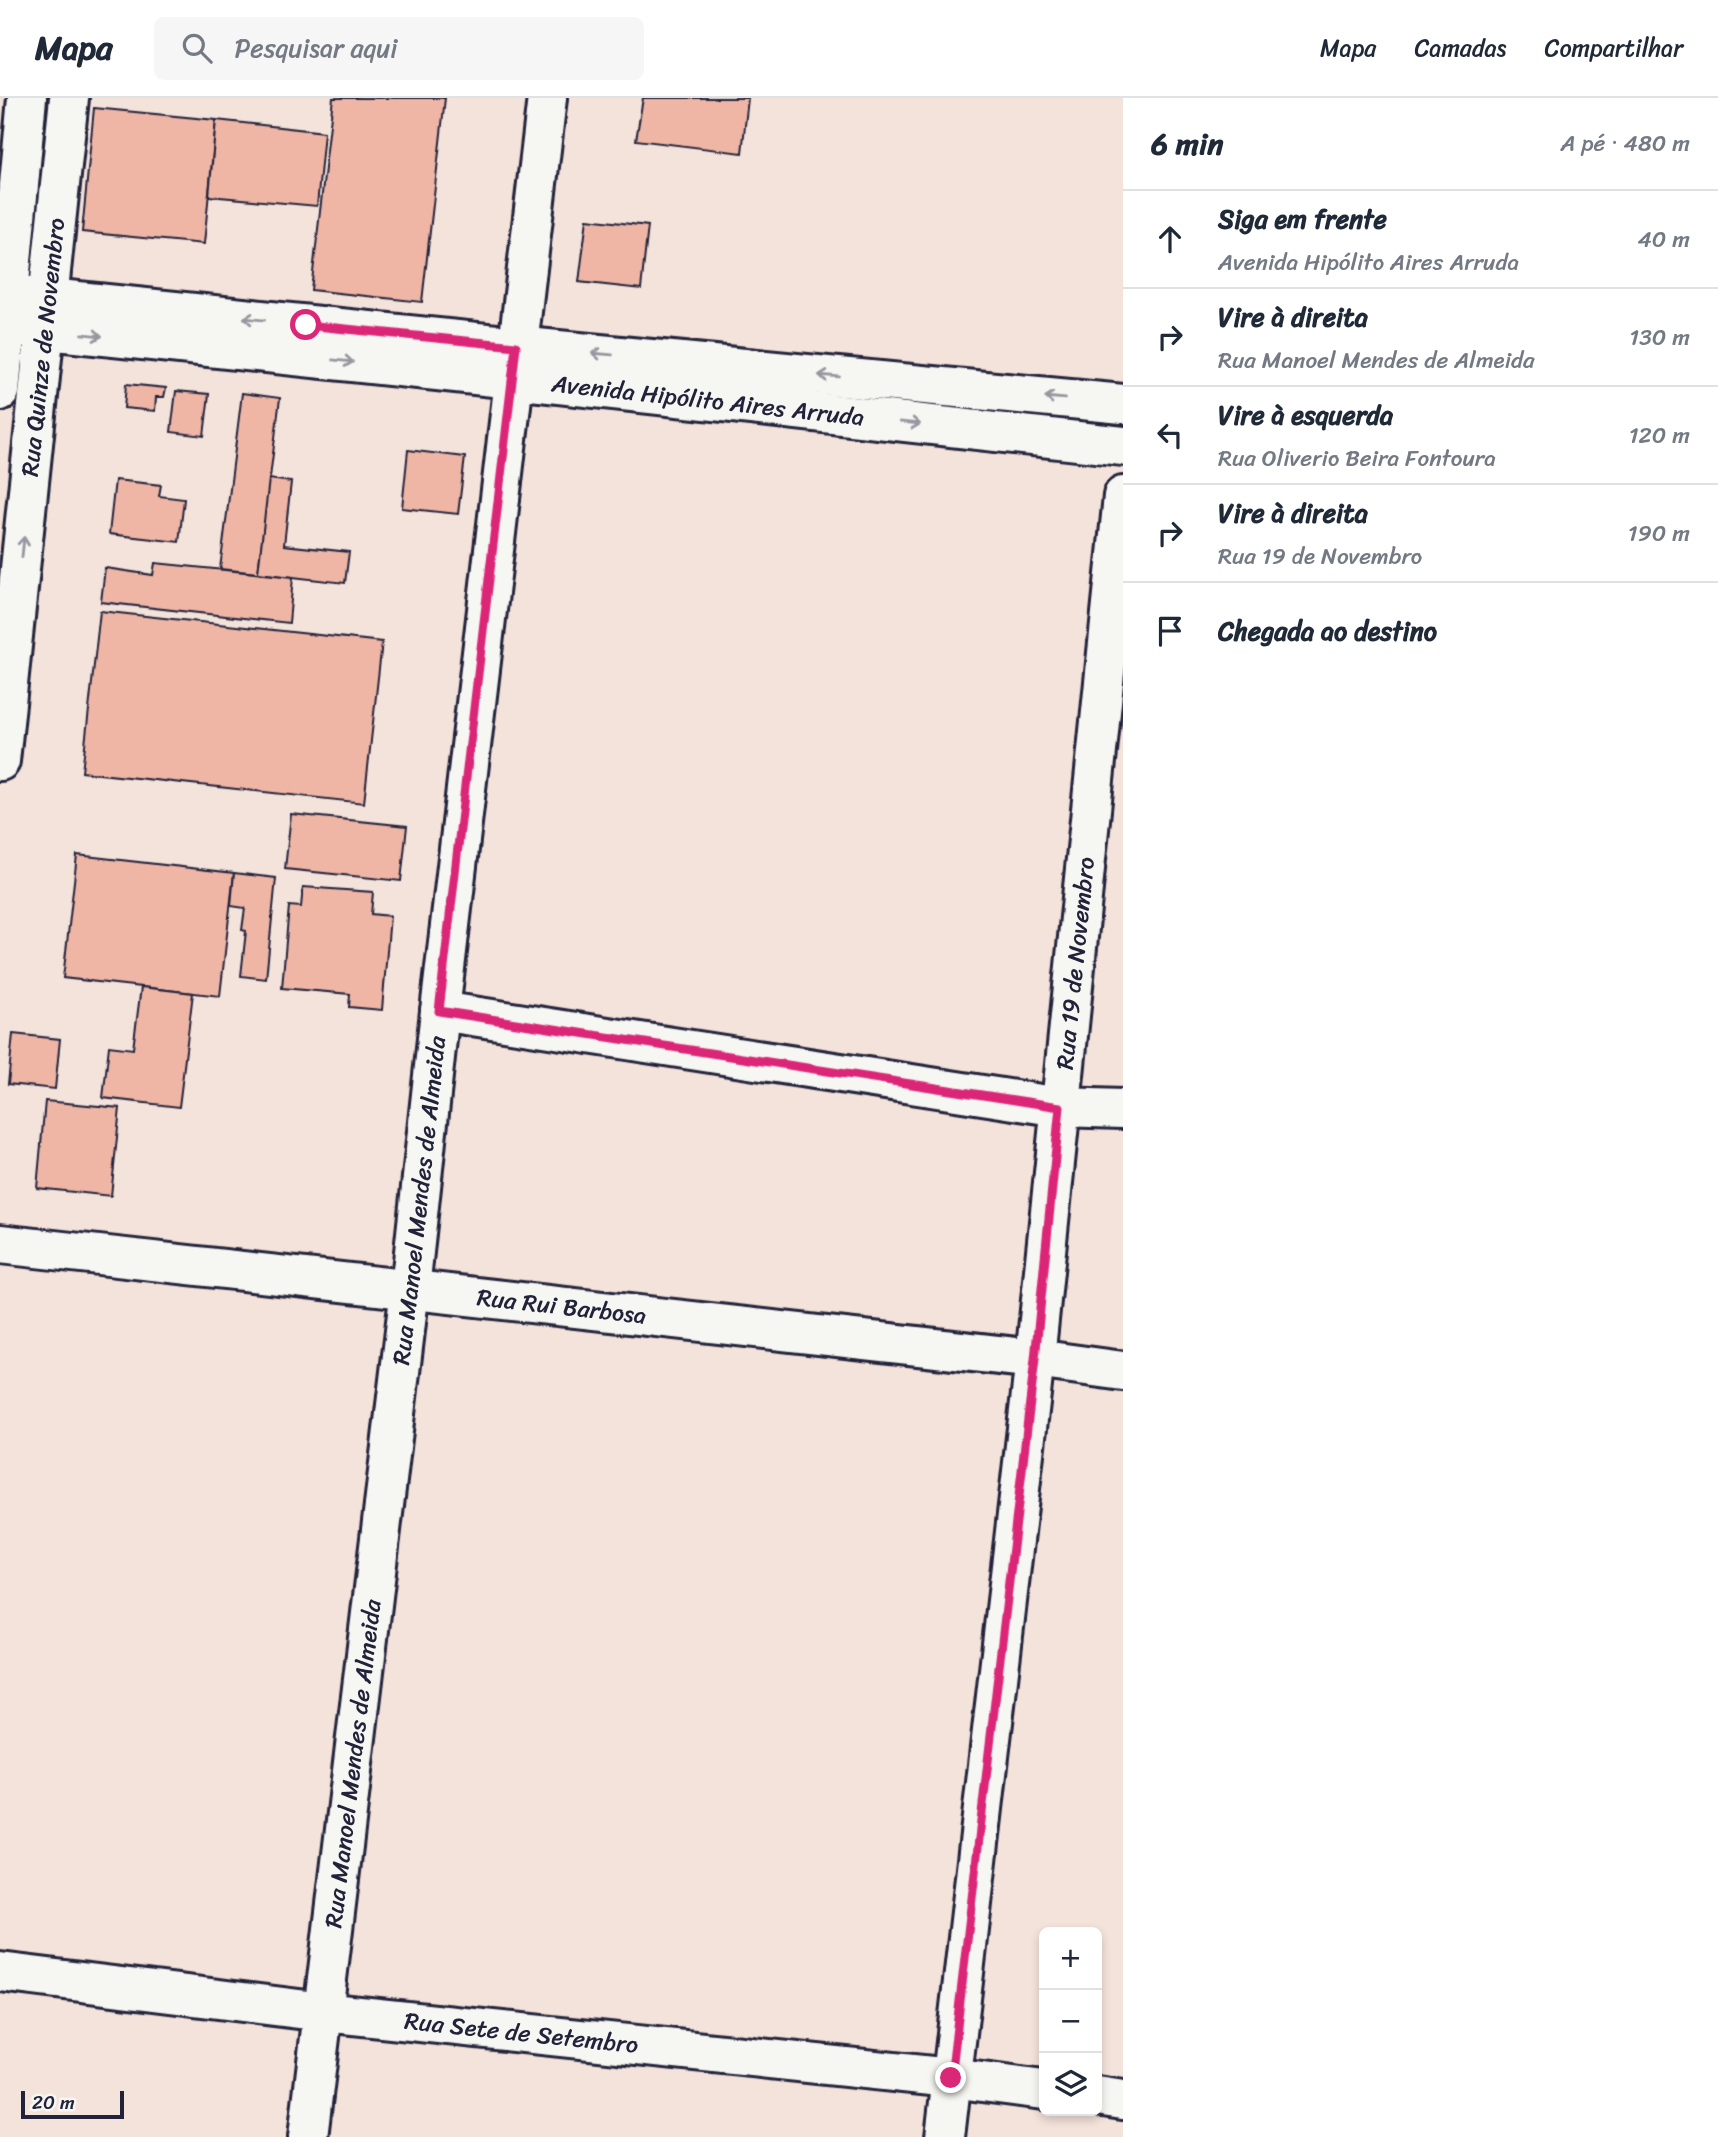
<!DOCTYPE html>
<html lang="pt">
<meta charset="utf-8">
<style>
body{margin:0;font-family:Sriracha,sans-serif;background:#f6f6f7;color:#1f2937}
.controls{position:absolute;right:21px;bottom:21px;display:grid;overflow:hidden;border-radius:10px;box-shadow:0 4px 10px #0003}
.controls button{width:63px;height:63px;display:grid;place-items:center;padding:0;border:0;border-bottom:2px solid #e0e1e3;background:#fff;color:#1f2937;font:35px sans-serif}
.scale{position:absolute;left:21px;bottom:18px;width:103px;box-sizing:border-box;padding-left:7px;border:4px solid #22223b;border-top:0;font-size:19px;line-height:24px;white-space:nowrap;color:#22223b;-webkit-text-stroke:5px #f6f6f2;paint-order:stroke}
.stop{position:absolute;width:21px;height:21px;margin:-16px;border:5px solid #db2777;border-radius:50%;background:#fff}
.stop.end{background:#db2777;border-color:#fff;box-shadow:0 2px 7px #0008}
.list{margin:0;padding:0;list-style:none}
h2{display:flex;justify-content:space-between;align-items:center;height:91px;margin:0;padding:0 28px;font-size:30px}
h2 small{font-size:23px;font-weight:400;color:#747a83}
.list li{display:grid;grid-template-columns:46px 1fr auto;gap:21px;align-items:center;box-sizing:border-box;height:98px;padding:0 28px;border-top:2px solid #e0e1e3}
.list b{display:block;font-size:26px;white-space:nowrap}
.list p{margin:0;font-size:23px;white-space:nowrap;color:#747a83}
.list em{font-size:23px;font-style:normal;color:#747a83}
.icon{flex:none;width:38px;height:38px;fill:none;stroke:currentColor;stroke-width:2;stroke-linecap:round;stroke-linejoin:round}
.map{position:relative;flex:none;width:1123px;height:2039px;overflow:hidden}
header{display:flex;align-items:center;gap:42px;box-sizing:border-box;height:98px;padding:0 35px;background:#fff;border-bottom:2px solid #e0e1e3}
header strong{font-size:33px}
nav{display:flex;gap:38px;margin-inline-start:auto;font-size:24px}
.search{width:490px;height:63px;background:#f6f6f7;display:flex;align-items:center;gap:18px;box-sizing:border-box;padding:0 24px;border-radius:10px;color:#747a83;font-size:26px}
main{display:flex}
aside{flex:1;background:#fff}
.map>svg:first-child{display:block}
</style>
<header>
<strong>Mapa</strong>
<div class="search"><svg class="icon" aria-label="search" viewBox="0 0 24 24"><circle cx="10" cy="10" r="6"/><path d="M15 15l6 6"/></svg>Pesquisar aqui</div>
<nav><a>Mapa</a><a>Camadas</a><a>Compartilhar</a></nav>
</header>
<main>
<div class="map">
<svg width="1123" height="2039" viewBox="0 0 1123 2039">
<rect width="100%" height="100%" fill="#f4e3db"/>
<filter id="ink" filterUnits="userSpaceOnUse"><feTurbulence type="fractalNoise" baseFrequency=".0143" numOctaves="2"/><feDisplacementMap in="SourceGraphic" scale="14" xChannelSelector="R" yChannelSelector="G"/><feConvolveMatrix kernelMatrix="1 2 1 2 8 2 1 2 1" color-interpolation-filters="sRGB"/></filter>
<g filter="url(#ink)">
<g fill="#efb6a6" stroke="#22223b" stroke-width="2">
<polygon points="333,0 445,0 422,204 311,192"/>
<polygon points="643,0 748,0 742,55 636,42"/>
<polygon points="94,10 216,22 204,146 82,134"/>
<polygon points="216,22 324,34 317,108 209,98"/>
<polygon points="587,121 648,128 641,191 579,184"/>
<polygon points="126,286 166,290 164,299 156,299 155,313 124,310"/>
<polygon points="176,293 209,296 204,338 171,334"/>
<polygon points="242,295 280,300 258,475 220,471"/>
<polygon points="408,352 465,359 458,416 402,410"/>
<polygon points="269,381 291,384 284,447 349,454 345,485 258,475"/>
<polygon points="115,382 161,387 159,398 184,401 179,444 109,436"/>
<polygon points="155,465 293,479 289,525 101,504 105,470 153,477"/>
<polygon points="100,513 382,544 364,705 82,674"/>
<polygon points="291,716 407,728 401,783 285,771"/>
<polygon points="77,757 234,775 220,898 63,880"/>
<polygon points="234,775 276,780 266,881 241,878 246,833 242,832 245,810 231,808"/>
<polygon points="303,789 373,794 371,816 390,818 382,912 349,909 350,896 282,890 289,808 301,809"/>
<polygon points="141,889 193,895 179,1009 103,1000 109,948 133,951"/>
<polygon points="13,936 60,941 55,991 8,986"/>
<polygon points="45,1003 120,1010 111,1098 37,1090"/>
</g>
<g fill="none" stroke-linecap="round" stroke-linejoin="round">
<defs>
<g id="minor">
<polyline points="440,913 1060,1009 1123,1011"/>
<path id="s1" d="M0 1146 1035 1261 1123 1273"/>
<path id="s2" d="M308 2039 410 1191 440 913 547 0"/>
<path id="s3" d="M945 2039 1035 1261 1123 398"/>
</g>
<g id="tertiary">
<polyline points="0,195 516,248 1123,306"/>
<path id="s4" d="M0 227 513 281 1123 348"/>
<polyline points="0,293 27,0"/>
<path id="s5" d="M0 663 69 0"/>
<path id="s6" d="M0 1874 323 1914 951 1980 1044 1992"/>
<polyline points="1097,1998 1123,2002"/>
</g>
</defs>
<use href="#minor" stroke="#22223b" stroke-width="44"/>
<use href="#tertiary" stroke="#22223b" stroke-width="44"/>
<use href="#minor" stroke="#f6f6f2" stroke-width="38"/>
<use href="#tertiary" stroke="#f6f6f2" stroke-width="38"/>
</g>
<defs><path id="oneway-shaft" d="M-6 0H5M1.5-3L5.5 0L1.5 3" fill="none" stroke-width="1.6" stroke-linecap="round" stroke-linejoin="round" transform="scale(1.75)"/></defs>
<g stroke="#9797a0">
<use href="#oneway-shaft" transform="translate(254 221) rotate(-174)"/>
<use href="#oneway-shaft" transform="translate(92 237) rotate(6)"/>
<use href="#oneway-shaft" transform="translate(602 256) rotate(-175)"/>
<use href="#oneway-shaft" transform="translate(343 263) rotate(6)"/>
<use href="#oneway-shaft" transform="translate(829 278) rotate(-175)"/>
<use href="#oneway-shaft" transform="translate(1055 300) rotate(-175)"/>
<use href="#oneway-shaft" transform="translate(910 325) rotate(6)"/>
<use href="#oneway-shaft" transform="translate(23 449) rotate(-84)"/>
</g>
</g>
<g fill="none" stroke-linecap="round" stroke-linejoin="round" filter="url(#ink)">
<polyline stroke="#db2777" stroke-width="9" points="306,227 516,248 439,913 1060,1009 1035,1261 951,1980"/>
</g>
<g text-anchor="middle" dominant-baseline="central" stroke-width="5" stroke-linejoin="round" paint-order="stroke">
<g font-size="24" fill="#22223b" stroke="#f6f6f2">
<text stroke="none"><textPath href="#s5" startOffset="416">Rua Quinze de Novembro</textPath></text>
<text stroke="none"><textPath href="#s4" startOffset="712">Avenida Hipólito Aires Arruda</textPath></text>
<text stroke="none"><textPath href="#s3" startOffset="1181">Rua 19 de Novembro</textPath></text>
<text stroke="none"><textPath href="#s2" startOffset="943">Rua Manoel Mendes de Almeida</textPath></text>
<text stroke="none"><textPath href="#s1" startOffset="565">Rua Rui Barbosa</textPath></text>
<text stroke="none"><textPath href="#s2" startOffset="376">Rua Manoel Mendes de Almeida</textPath></text>
<text stroke="none"><textPath href="#s6" startOffset="525">Rua Sete de Setembro</textPath></text>
</g>
</g>
</svg>
<div class="controls">
<button>+</button>
<button>−</button>
<button><svg class="icon" aria-label="layers" viewBox="0 0 24 24"><path d="M12 4l9 5-9 5-9-5zM3 14l9 5 9-5"/></svg></button>
</div>
<div class="scale">20 m</div>
<div class="stop" style="left:306px;top:227px"></div>
<div class="stop end" style="left:951px;top:1980px"></div>
</div>
<aside>
<h2>6 min<small>A pé · 480 m</small></h2>
<ul class="list">
<li><svg class="icon" aria-label="ahead" viewBox="0 0 24 24"><path d="M12 20V5M6 11l6-6 6 6"/></svg><div><b>Siga em frente</b><p>Avenida Hipólito Aires Arruda</p></div><em>40 m</em></li>
<li><svg class="icon" aria-label="right" viewBox="0 0 24 24"><path d="M7 20v-9h11M14 6l5 5-5 5"/></svg><div><b>Vire à direita</b><p>Rua Manoel Mendes de Almeida</p></div><em>130 m</em></li>
<li><svg class="icon" aria-label="left" viewBox="0 0 24 24"><path d="M17 20v-9H6M10 6l-5 5 5 5"/></svg><div><b>Vire à esquerda</b><p>Rua Oliverio Beira Fontoura</p></div><em>120 m</em></li>
<li><svg class="icon" aria-label="right" viewBox="0 0 24 24"><path d="M7 20v-9h11M14 6l5 5-5 5"/></svg><div><b>Vire à direita</b><p>Rua 19 de Novembro</p></div><em>190 m</em></li>
<li><svg class="icon" aria-label="arrive" viewBox="0 0 24 24"><path d="M6 21V4h12l-3 4 3 4H6"/></svg><div><b>Chegada ao destino</b></div></li>
</ul>
</aside>
</main>
